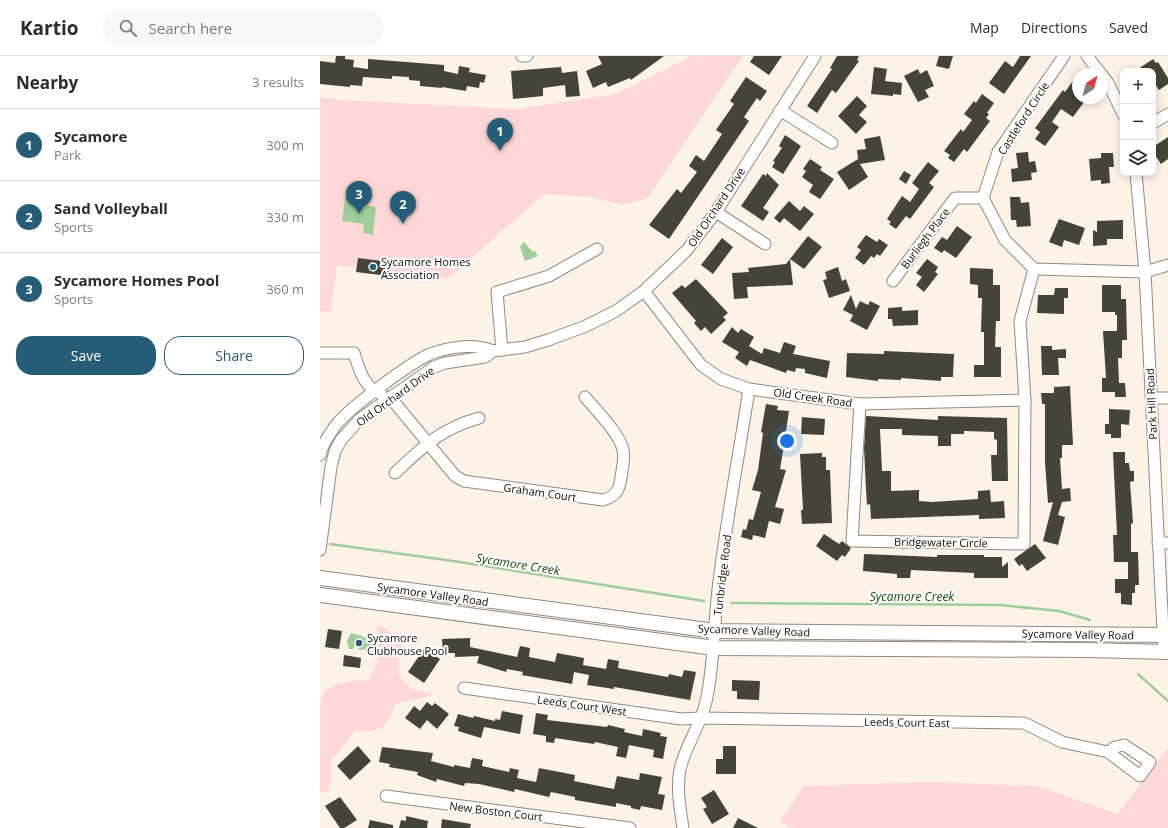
<!DOCTYPE html>
<meta charset="utf-8">
<style>
body{margin:0;font-family:"Open Sans",sans-serif;background:#f7f7f7;color:#2b2b33}
.controls{position:absolute;right:12px;top:12px;display:grid;overflow:hidden;border-radius:8px;box-shadow:0 2px 10px #0003}
.controls button{width:36px;height:36px;display:grid;place-items:center;padding:0;border:0;border-bottom:1px solid #e1e1e2;background:#fff;color:#2b2b33;font:20px sans-serif}
.compass{position:absolute;left:752px;top:12px;width:36px;height:36px;border-radius:50%;background:#fff;box-shadow:0 2px 10px #0003;rotate:36deg}
.you{position:absolute;left:467px;top:385px;width:14px;height:14px;margin:-10px;border:3px solid #fff;border-radius:50%;background:#1a73e8;box-shadow:0 0 0 6px #1a73e833}
.badge{display:grid;place-items:center;width:26px;height:26px;border-radius:50%;background:#255c77;color:#fff;font-size:13px;font-weight:700}
.pin{position:absolute;translate:-50% -33px;filter:drop-shadow(0 1px 2px #0008)}
.pin::after{content:'';position:absolute;top:21px;width:14px;height:12px;background:inherit;clip-path:polygon(0 0,100% 0,50% 100%)}
.list{margin:0;padding:0;list-style:none}
h2{display:flex;justify-content:space-between;align-items:center;height:52px;margin:0;padding:0 16px;font-size:17px}
h2 small{font-size:13px;font-weight:400;color:#7c7c81}
.list li{display:grid;grid-template-columns:26px 1fr auto;gap:12px;align-items:center;box-sizing:border-box;height:72px;padding:0 16px;border-top:1px solid #e1e1e2}
.list b{display:block;font-size:15px;white-space:nowrap}
.list p{margin:0;font-size:13px;white-space:nowrap;color:#7c7c81}
.list em{font-size:13px;font-style:normal;color:#7c7c81}
.actions{display:flex;gap:8px;padding:12px 16px}
.actions a{flex:1;padding:9px 0;border:1px solid #255c77;border-radius:16px;text-align:center;font-size:14px;color:#255c77}
.actions .main{background:#255c77;color:#fff}
.icon{flex:none;width:22px;height:22px;fill:none;stroke:currentColor;stroke-width:2;stroke-linecap:round;stroke-linejoin:round}
.map{position:relative;flex:none;width:848px;height:772px;overflow:hidden}
header{display:flex;align-items:center;gap:24px;box-sizing:border-box;height:56px;padding:0 20px;background:#fff;border-bottom:1px solid #e1e1e2}
header strong{font-size:19px}
nav{display:flex;gap:22px;margin-inline-start:auto;font-size:14px}
.search{width:280px;height:36px;background:#f7f7f7;display:flex;align-items:center;gap:10px;box-sizing:border-box;padding:0 14px;border-radius:22px;color:#7c7c81;font-size:15px}
main{display:flex}
aside{flex:1;background:#fff}
.map>svg:first-child{display:block}
</style>
<header>
<strong>Kartio</strong>
<div class="search"><svg class="icon" aria-label="search" viewBox="0 0 24 24"><circle cx="10" cy="10" r="6"/><path d="M15 15l6 6"/></svg>Search here</div>
<nav><a>Map</a><a>Directions</a><a>Saved</a></nav>
</header>
<main>
<aside>
<h2>Nearby<small>3 results</small></h2>
<ul class="list">
<li><span class="badge">1</span><div><b>Sycamore</b><p>Park</p></div><em>300 m</em></li>
<li><span class="badge">2</span><div><b>Sand Volleyball</b><p>Sports</p></div><em>330 m</em></li>
<li><span class="badge">3</span><div><b>Sycamore Homes Pool</b><p>Sports</p></div><em>360 m</em></li>
</ul>
<div class="actions"><a class="main">Save</a><a>Share</a></div>
</aside>
<div class="map">
<svg width="848" height="772" viewBox="0 0 848 772">
<rect width="100%" height="100%" fill="#fcf3e6"/>
<g fill="#fdd8d7">
<polygon points="373,0 423,0 328,142 302,149 270,141 224,138 128,223 17,209 11,256 0,255 0,41 20,44 196,53 296,38"/>
<path d="M61 570 70 575 83 588 77 594 80 609C74 620 86 626 93 634L111 636V640L75 648C67 671 60 678 35 675L11 705 9 736H0V646L5 634C19 627 31 623 47 625L49 623C59 607 62 588 56 571Z"/>
<polygon points="848,692 848,772 472,772 460,765 484,730 610,726 718,730 798,758"/>
</g>
<g fill="#a1cd9a">
<polygon points="26,135 37,136 36,148 56,151 53,179 43,177 44,168 22,165"/>
<polygon points="204,186 213,196 215,195 218,200 205,205 200,191"/>
<polygon points="31,577 42,580 50,585 49,593 39,594 37,590 35,589 33,593 29,593 27,585"/>
</g>
<g fill="none" stroke-linecap="round" stroke-linejoin="round">
<g stroke="#a1cd9a" stroke-width="2.5">
<polyline points="10,488 133,505 384,545"/>
<polyline points="411,547 680,549 739,555 770,564"/>
<polyline points="818,618 848,645"/>
</g>
</g>
<g fill="#444438">
<polygon points="16,0 25,0 25,3 34,4 33,11 48,13 48,3 124,9 124,15 138,18 139,10 150,12 149,16 166,19 164,27 160,26 159,32 147,30 146,35 122,31 122,32 100,30 100,25 89,24 89,21 72,20 72,23 43,21 42,30 30,29 30,31 0,28 0,5 15,7"/>
<polygon points="278,0 344,0 311,24 310,22 288,31 286,26 273,32 266,15 282,8"/>
<polygon points="434,0 462,0 449,19 430,6"/>
<polygon points="517,0 539,0 537,4 539,5 516,37 512,34 497,57 487,50 512,13 510,12"/>
<polygon points="619,0 633,0 629,13 616,10"/>
<polygon points="700,0 711,0 684,38 669,27 685,5 693,11"/>
<polygon points="833,3 836,7 838,6 848,22 848,28 839,34 833,25 833,15 815,15"/>
<polygon points="241,11 242,17 257,15 260,40 246,41 245,29 223,32 223,40 193,43 191,15"/>
<polygon points="554,11 567,13 565,25 582,27 581,39 573,38 573,40 551,38"/>
<polygon points="598,13 600,18 607,14 614,30 605,34 609,41 598,46 584,20"/>
<polygon points="758,18 758,42 767,42 753,61 741,53 732,66 739,71 725,90 715,83 720,76 715,72 743,34 745,36"/>
<polygon points="426,21 447,35 440,45 437,42 424,61 429,65 349,183 329,169 357,133 361,137 377,116 369,110 376,99 384,105 402,78 396,74 414,48 410,45"/>
<polygon points="662,38 674,47 667,57 669,58 666,62 670,65 647,96 644,93 634,106 628,102 630,99 624,95 641,73 643,76 652,64 644,58 654,45 656,47"/>
<polygon points="537,40 547,50 539,59 547,66 536,78 518,60"/>
<polygon points="465,79 481,90 463,118 452,111 455,106 453,105 462,92 459,90"/>
<polygon points="560,80 565,104 540,108 548,121 529,134 517,116 538,103 537,94 546,93 544,83"/>
<polygon points="848,81 848,103 841,108 833,96 833,91"/>
<polygon points="708,96 709,106 715,105 717,116 711,117 712,124 692,126 691,113 698,112 696,97"/>
<polygon points="781,97 793,97 794,111 789,111 790,127 781,128 781,124 771,125 769,103 781,102"/>
<polygon points="490,103 502,111 500,114 514,123 500,143 489,136 493,129 482,121 486,115 483,113"/>
<polygon points="608,106 619,115 609,127 614,131 590,163 586,160 576,173 569,168 571,166 567,163 582,140 590,146 599,133 592,127"/>
<polygon points="584,115 591,119 586,128 579,123"/>
<polygon points="447,117 459,129 443,152 449,156 443,165 421,150 443,118 446,120"/>
<polygon points="690,141 700,141 701,147 709,146 711,170 697,171 696,164 691,164"/>
<polygon points="469,145 480,155 484,150 494,158 480,175 464,162 460,167 454,162"/>
<polygon points="739,163 765,172 759,189 744,184 742,191 729,186"/>
<polygon points="803,164 803,183 787,183 787,189 773,190 773,174 777,176 777,165"/>
<polygon points="637,170 652,181 636,202 624,194 622,197 614,192 622,181 627,184"/>
<polygon points="546,179 557,186 559,183 568,189 560,200 557,198 554,202 551,200 544,209 535,202 541,194 537,191"/>
<polygon points="488,180 502,191 484,213 470,203 473,229 427,231 428,242 414,243 412,217 429,216 428,212 466,208"/>
<polygon points="402,182 413,191 393,218 381,209"/>
<polygon points="38,202 70,206 69,220 36,216"/>
<polygon points="607,203 618,211 615,216 618,218 604,236 596,229 602,221 596,217"/>
<polygon points="518,211 522,225 526,223 530,235 509,242 503,224 507,223 505,216"/>
<polygon points="650,212 673,213 673,229 680,229 680,265 676,265 675,291 681,291 681,321 654,321 654,309 664,309 664,276 661,276 662,242 658,242 658,229 650,228"/>
<polygon points="376,223 408,257 403,261 406,264 391,278 385,271 381,275 374,267 376,265 352,237 362,229 365,232"/>
<polygon points="782,229 801,229 801,243 806,243 807,284 802,284 802,302 798,302 799,327 805,327 806,341 795,341 795,336 782,336 782,322 786,322 783,275 797,275 797,259 795,259 795,256 782,256"/>
<polygon points="735,232 748,232 748,242 744,242 744,258 717,257 718,239 734,239"/>
<polygon points="531,239 536,253 540,245 548,249 550,245 560,250 547,274 530,265 533,259 523,254"/>
<polygon points="582,251 582,255 598,254 598,269 573,270 572,263 568,263 568,252"/>
<polygon points="412,271 418,277 421,273 434,281 429,290 442,298 444,292 460,297 464,286 476,290 473,298 510,305 507,322 485,317 485,313 476,312 475,316 467,314 466,317 430,304 427,310 415,302 419,296 402,286"/>
<polygon points="721,290 732,290 732,294 746,293 746,302 738,302 739,319 722,319"/>
<polygon points="564,295 634,298 633,321 621,321 621,325 581,322 581,324 558,323 558,325 526,321 527,297 564,298"/>
<polygon points="750,330 753,389 742,389 742,402 740,402 742,433 750,432 751,445 742,446 738,459 745,461 738,489 723,485 733,446 728,447 725,407 725,348 722,348 721,337 734,337 734,331"/>
<polygon points="446,348 458,350 457,354 469,355 466,375 469,376 466,390 464,390 460,413 466,414 455,451 464,453 460,468 449,465 445,482 433,479 432,484 421,481 423,473 426,474 429,463 433,464 441,436 432,434 438,414 443,377 441,376"/>
<polygon points="789,353 810,354 809,369 801,368 801,382 791,382 791,378 785,378 785,368 789,368"/>
<polygon points="546,360 618,364 618,360 687,362 688,425 672,425 671,399 677,399 677,384 674,383 674,376 644,375 644,378 631,378 631,390 618,390 618,380 582,379 582,373 560,373 562,415 571,415 571,435 599,434 599,445 612,446 658,443 658,435 670,434 671,446 684,445 685,462 659,463 659,459 551,463 550,448 547,449 546,433 544,392"/>
<polygon points="482,361 505,363 504,379 481,378"/>
<polygon points="793,396 805,396 805,407 809,407 810,415 814,415 814,425 810,426 813,467 811,468 811,496 818,496 819,529 815,529 815,537 812,537 812,549 801,548 801,537 795,537 795,523 808,523 808,506 794,506 793,479 797,479"/>
<polygon points="502,397 502,401 506,401 506,414 510,414 512,467 482,468 481,454 483,454 480,398"/>
<polygon points="504,478 519,488 522,485 531,492 525,501 522,499 517,505 496,490"/>
<polygon points="715,488 726,502 707,515 702,508 699,510 694,503"/>
<polygon points="544,498 617,501 617,499 664,499 664,501 682,501 682,511 688,506 688,522 654,522 654,517 591,514 590,522 577,522 577,518 543,515"/>
<polygon points="8,573 22,575 19,593 5,591"/>
<polygon points="150,582 150,591 197,601 200,590 210,592 209,601 235,606 237,597 264,602 263,609 286,613 288,603 299,605 298,612 348,621 349,618 362,621 364,614 376,616 370,644 318,635 294,631 294,633 267,629 269,619 254,616 252,628 202,619 203,616 187,613 186,616 157,607 159,600 135,601 135,597 123,597 122,583"/>
<polygon points="104,593 120,603 104,627 88,616"/>
<polygon points="24,599 41,602 40,612 23,610"/>
<polygon points="412,624 440,625 439,644 417,643 417,635 412,635"/>
<polygon points="107,646 112,650 115,647 129,658 117,673 107,664 100,673 85,662 94,650 100,655"/>
<polygon points="182,655 203,659 200,678 164,671 161,682 138,675 139,671 134,670 138,658 153,662 154,660 175,665 175,663 180,664"/>
<polygon points="216,657 228,659 227,664 287,671 288,669 305,673 304,676 322,680 323,673 341,677 340,680 347,681 343,703 333,701 334,694 309,689 306,702 296,700 298,691 275,686 274,688 235,682 234,687 226,686 226,680 213,678"/>
<polygon points="38,690 51,705 30,724 17,710"/>
<polygon points="403,690 416,690 416,718 396,718 396,703 403,703"/>
<polygon points="62,691 113,697 111,705 134,711 134,709 150,712 152,702 163,704 162,710 189,716 190,712 199,714 197,722 216,726 219,712 255,719 254,725 294,733 297,720 319,724 320,717 342,721 338,738 345,739 342,754 321,750 320,754 311,752 311,750 296,747 296,751 267,746 255,744 255,741 231,736 229,741 195,733 194,736 159,728 145,727 144,730 117,723 116,726 97,719 98,716 69,711 70,708 59,706"/>
<polygon points="394,734 409,758 392,768 383,753 387,751 381,742"/>
<polygon points="20,741 37,764 24,772 20,772 5,750"/>
<polygon points="86,760 108,765 107,772 79,772 81,764 86,765"/>
<polygon points="418,762 438,772 413,772"/>
<polygon points="122,763 151,768 150,772 121,772"/>
<polygon points="50,764 73,769 73,772 48,772"/>
</g>
<g fill="none" stroke-linecap="round" stroke-linejoin="round">
<defs>
<g id="minor">
<polyline points="202,0 207,0"/>
<polyline points="744,0 678,96 663,142 685,184 714,213 825,216 848,209"/>
<polyline points="767,0 781,18"/>
<polyline points="782,19 788,27 803,58"/>
<polyline points="460,54 512,87"/>
<polyline points="833,67 848,58"/>
<polyline points="816,117 825,216 844,596"/>
<polyline points="396,156 445,188"/>
<polyline points="573,225 635,142 663,142"/>
<polyline points="324,235 381,309 401,323 429,333 540,348 705,344"/>
<polyline points="182,294 177,236 229,220 277,193"/>
<path d="M0 297H34C39 313 44 332 61 338"/>
<path d="M70 341 135 420 144 425 283 444C296 440 299 435 301 422 302 413 305 403 303 394 300 378 276 354 265 341"/>
<polyline points="831,342 848,342"/>
<polyline points="540,348 532,485 704,488 705,344 700,265 714,213"/>
<path d="M0 399C2 390 10 377 16 369 29 352 90 307 110 298 129 291 154 287 173 295"/>
<path d="M75 417C104 390 120 373 159 362"/>
<polyline points="838,487 848,487"/>
<polyline points="0,494 11,411 15,395 21,384 40,363 114,311 125,307 165,301 173,295 205,291 228,284 266,270 296,255 324,235 367,194 396,156 495,0"/>
<polyline points="144,632 361,663 381,662 704,667 742,686 788,696 820,720 830,706 804,689 795,691 788,696"/>
<polyline points="66,740 310,772"/>
<path d="M363 772C360 751 355 727 362 706 369 684 383 664 387 641 394 605 394 569 398 533 406 466 419 399 429 333"/>
</g>
<g id="major">
<polyline points="0,522 395,575 848,579"/>
<polyline points="0,539 394,592 767,594 848,596"/>
</g>
</defs>
<use href="#minor" stroke="#918a7e" stroke-width="13"/>
<use href="#major" stroke="#918a7e" stroke-width="16"/>
<use href="#minor" stroke="#fff" stroke-width="11"/>
<use href="#major" stroke="#fff" stroke-width="14"/>
</g>
<g fill="#255c77" stroke="#fff" stroke-width="1.5">
<circle cx="53" cy="211" r="4"/>
<circle cx="39" cy="587" r="4"/>
</g>
<g text-anchor="middle" dominant-baseline="central" stroke-width="4" stroke-linejoin="round" paint-order="stroke">
<g font-size="11" fill="#110e0a" stroke="#fff">
<text transform="translate(703 62) rotate(-57)">Castleford Circle</text>
<text transform="translate(396 151) rotate(-56)">Old Orchard Drive</text>
<text transform="translate(605 182) rotate(-53)">Burliegh Place</text>
<text transform="translate(75 340) rotate(-36)">Old Orchard Drive</text>
<text transform="translate(493 341) rotate(8)">Old Creek Road</text>
<text transform="translate(831 348) rotate(-93)">Park Hill Road</text>
<text transform="translate(220 436) rotate(8)">Graham Court</text>
<text transform="translate(621 486) rotate(1)">Bridgewater Circle</text>
<text transform="translate(402 519) rotate(-83)">Tunbridge Road</text>
<text transform="translate(113 538) rotate(8)">Sycamore Valley Road</text>
<text transform="translate(434 574) rotate(2)">Sycamore Valley Road</text>
<text transform="translate(758 578) rotate(1)">Sycamore Valley Road</text>
<text transform="translate(262 649) rotate(8)">Leeds Court West</text>
<text transform="translate(587 666) rotate(1)">Leeds Court East</text>
<text transform="translate(176 755) rotate(7)">New Boston Court</text>
</g>
<g font-size="11" fill="#110e0a" stroke="#fff" text-anchor="start">
<text x="61" y="205">Sycamore Homes<tspan x="61" dy="13">Association</tspan></text>
<text x="47" y="581">Sycamore<tspan x="47" dy="13">Clubhouse Pool</tspan></text>
</g>
<g font-size="12" font-style="italic" fill="#144f08" stroke="#fff">
<text transform="translate(198 508) rotate(9)">Sycamore Creek</text>
<text x="592" y="540">Sycamore Creek</text>
</g>
</g>
</svg>
<div class="controls">
<button>+</button>
<button>−</button>
<button><svg class="icon" aria-label="layers" viewBox="0 0 24 24"><path d="M12 4l9 5-9 5-9-5zM3 14l9 5 9-5"/></svg></button>
</div>
<svg class="compass" viewBox="-18 -18 36 36"><path d="M0-13l5 13h-10z" fill="#e53935"/><path d="M0 13l5-13h-10z" fill="#7c7c81"/></svg>
<div class="you"></div>
<div class="pin badge" style="left:180px;top:95px">1</div>
<div class="pin badge" style="left:83px;top:168px">2</div>
<div class="pin badge" style="left:39px;top:158px">3</div>
</div>
</main>
